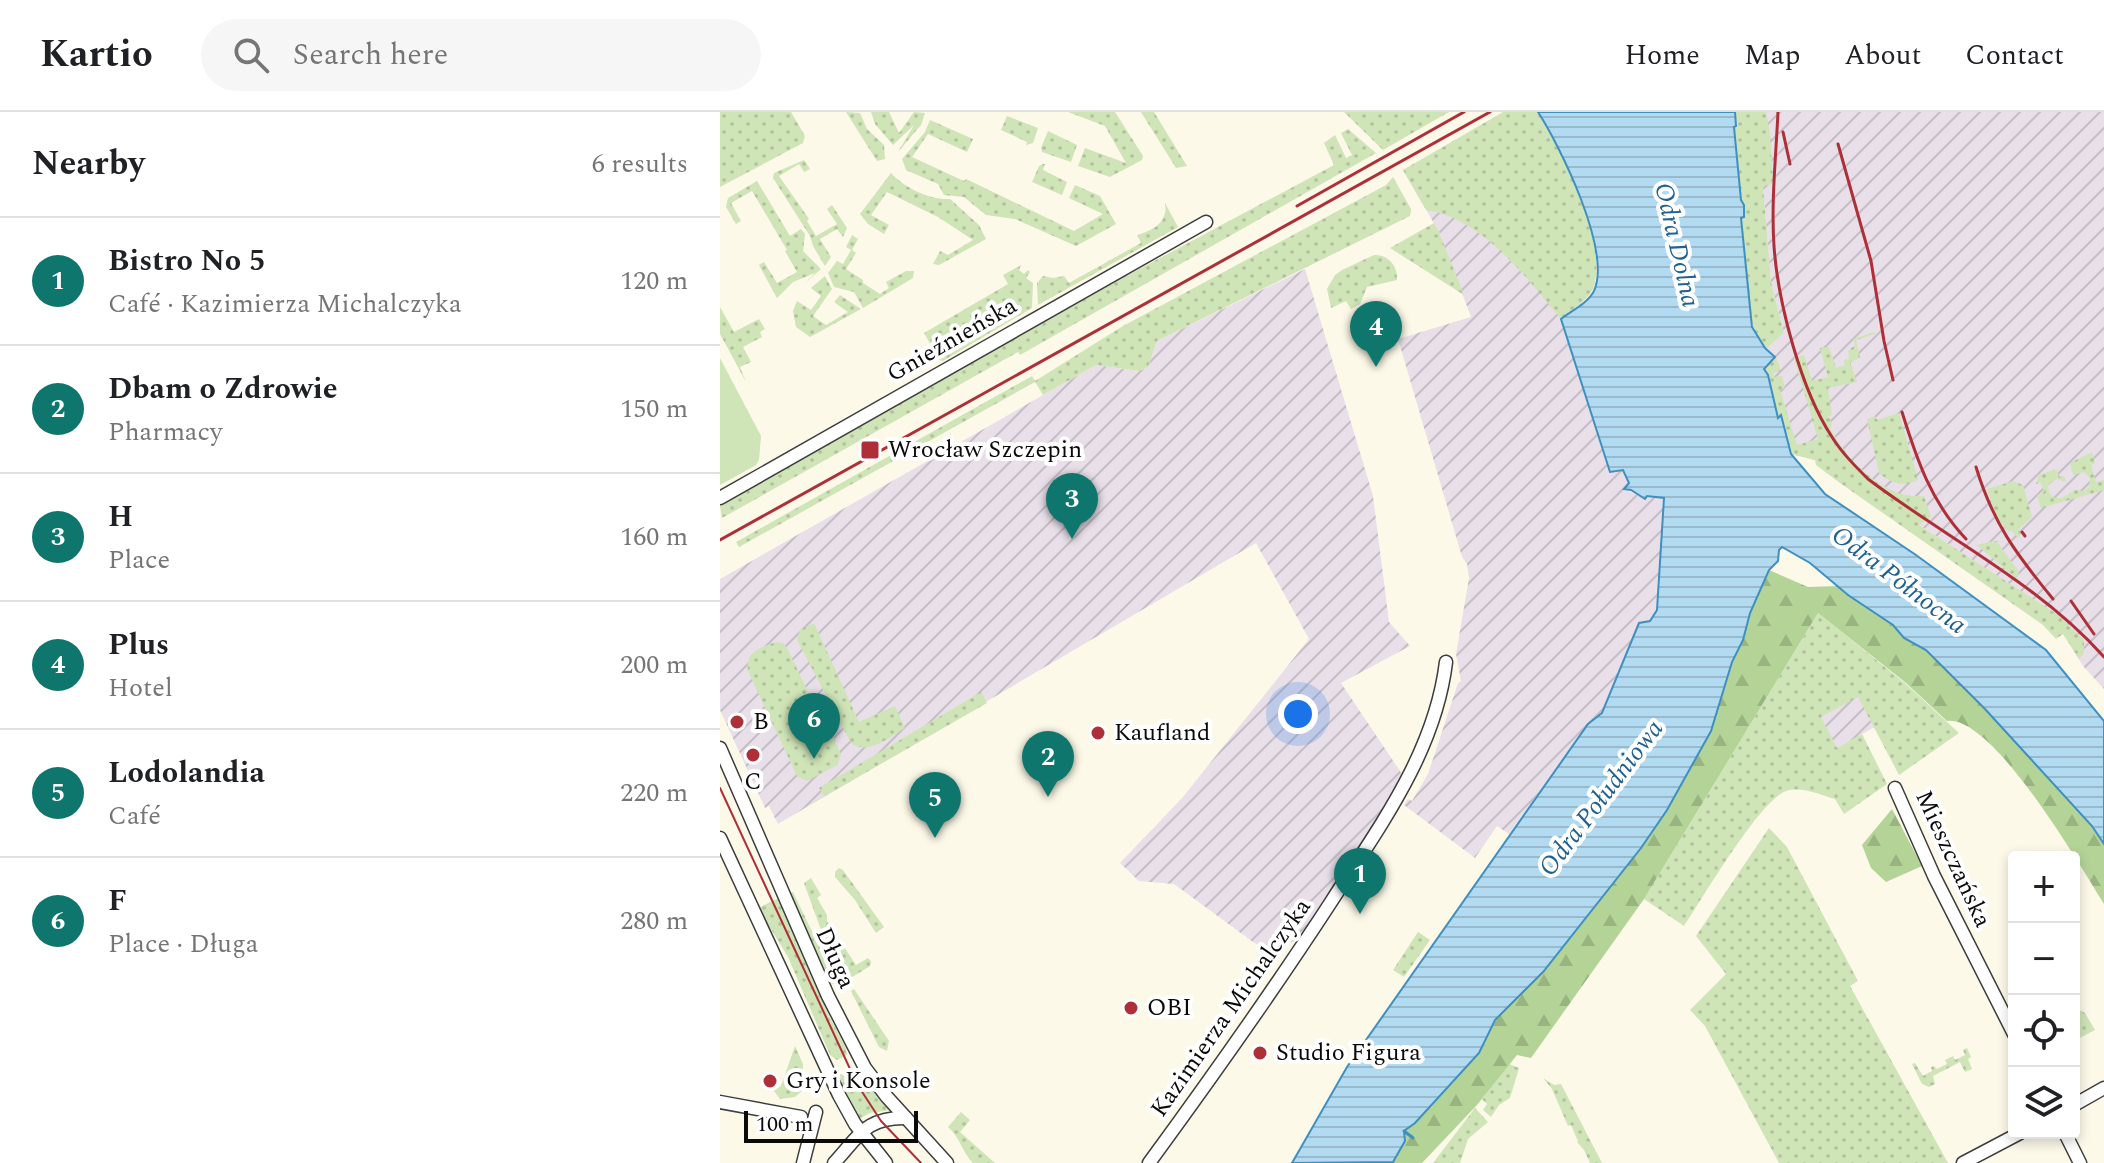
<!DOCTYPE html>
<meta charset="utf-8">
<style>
body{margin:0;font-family:Spectral,serif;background:#f6f6f6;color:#202124}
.controls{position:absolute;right:24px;bottom:24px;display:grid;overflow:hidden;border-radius:8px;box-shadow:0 4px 12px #0003}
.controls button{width:72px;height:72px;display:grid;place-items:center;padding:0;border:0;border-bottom:2px solid #e0e0e0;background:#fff;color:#202124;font:40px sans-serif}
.scale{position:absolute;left:24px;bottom:20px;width:174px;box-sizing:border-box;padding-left:8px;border:4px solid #0a0a0a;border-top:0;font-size:22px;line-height:28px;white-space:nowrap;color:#0a0a0a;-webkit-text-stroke:6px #fff;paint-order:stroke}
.you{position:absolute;left:578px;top:602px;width:28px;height:28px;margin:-20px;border:6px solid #fff;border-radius:50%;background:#1a73e8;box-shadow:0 0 0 12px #1a73e833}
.badge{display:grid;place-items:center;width:52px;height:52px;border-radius:50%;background:#0f766e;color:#fff;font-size:26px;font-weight:700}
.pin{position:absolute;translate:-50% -66px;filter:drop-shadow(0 2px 4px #0008)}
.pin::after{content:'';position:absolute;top:42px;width:28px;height:24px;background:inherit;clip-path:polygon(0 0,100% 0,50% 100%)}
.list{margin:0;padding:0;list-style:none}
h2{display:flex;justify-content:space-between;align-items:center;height:104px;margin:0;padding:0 32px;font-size:34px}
h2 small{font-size:26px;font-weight:400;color:#757577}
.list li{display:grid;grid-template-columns:52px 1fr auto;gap:24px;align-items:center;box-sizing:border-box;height:128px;padding:0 32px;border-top:2px solid #e0e0e0}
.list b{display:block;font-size:30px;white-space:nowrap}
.list p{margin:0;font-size:26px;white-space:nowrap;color:#757577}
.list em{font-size:26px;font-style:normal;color:#757577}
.icon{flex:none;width:44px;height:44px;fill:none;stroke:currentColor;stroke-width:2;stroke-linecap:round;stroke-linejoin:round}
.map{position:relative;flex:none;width:1384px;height:1051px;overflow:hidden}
header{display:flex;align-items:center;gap:48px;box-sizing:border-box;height:112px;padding:0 40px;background:#fff;border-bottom:2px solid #e0e0e0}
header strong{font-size:38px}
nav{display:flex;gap:44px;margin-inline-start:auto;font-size:28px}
.search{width:560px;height:72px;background:#f6f6f6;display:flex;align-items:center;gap:20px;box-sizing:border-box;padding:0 28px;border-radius:44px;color:#757577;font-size:30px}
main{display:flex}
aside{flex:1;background:#fff}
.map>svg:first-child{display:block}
</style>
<header>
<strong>Kartio</strong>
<div class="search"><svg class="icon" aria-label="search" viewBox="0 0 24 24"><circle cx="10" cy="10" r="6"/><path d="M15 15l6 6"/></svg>Search here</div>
<nav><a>Home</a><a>Map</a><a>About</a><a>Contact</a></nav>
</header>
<main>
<aside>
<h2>Nearby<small>6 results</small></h2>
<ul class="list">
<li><span class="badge">1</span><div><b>Bistro No 5</b><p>Café · Kazimierza Michalczyka</p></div><em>120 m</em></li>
<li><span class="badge">2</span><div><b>Dbam o Zdrowie</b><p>Pharmacy</p></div><em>150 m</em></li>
<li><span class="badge">3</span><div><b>H</b><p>Place</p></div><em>160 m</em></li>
<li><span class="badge">4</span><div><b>Plus</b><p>Hotel</p></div><em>200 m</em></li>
<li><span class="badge">5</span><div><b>Lodolandia</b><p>Café</p></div><em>220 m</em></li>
<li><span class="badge">6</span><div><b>F</b><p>Place · Długa</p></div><em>280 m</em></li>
</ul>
</aside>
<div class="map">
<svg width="1384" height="1051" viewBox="0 0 1384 1051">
<defs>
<pattern id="industrial-furrows" width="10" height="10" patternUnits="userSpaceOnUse" patternTransform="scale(2)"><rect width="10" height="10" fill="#e8dfe9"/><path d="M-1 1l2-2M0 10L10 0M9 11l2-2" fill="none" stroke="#c6bec6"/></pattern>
<pattern id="grass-dots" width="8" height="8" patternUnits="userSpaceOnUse" patternTransform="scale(2)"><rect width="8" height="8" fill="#cfe4b7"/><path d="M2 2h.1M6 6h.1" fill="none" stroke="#b0c29c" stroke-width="1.8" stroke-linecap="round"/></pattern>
<pattern id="forest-firs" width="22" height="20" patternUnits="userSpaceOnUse" patternTransform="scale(2)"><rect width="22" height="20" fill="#b3d397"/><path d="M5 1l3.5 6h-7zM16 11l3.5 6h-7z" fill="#99b481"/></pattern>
<pattern id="water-rules" width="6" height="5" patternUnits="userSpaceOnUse" patternTransform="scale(2)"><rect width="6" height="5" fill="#b2daf0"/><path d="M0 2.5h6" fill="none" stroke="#98bacc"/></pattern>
</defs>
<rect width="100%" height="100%" fill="#fdf9e9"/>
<g fill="url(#industrial-furrows)">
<polygon points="1006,0 1384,0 1384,577 1363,554 1329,498 1103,350 1071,342 1043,257 1055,245 1047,236 1064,221 1051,170 1038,16"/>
<polygon points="727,34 874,136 876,157 873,177 841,207 909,372 905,377 925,387 926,384 944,385 937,499 930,509 919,511 882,601 868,612 789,722 777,714 755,746 684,693 688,687 692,689 708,662 738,571 741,569 736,542 749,466 747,452 742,445 678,227 751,205 719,120 683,58"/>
<polygon points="585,157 653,384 669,510 690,534 621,571 684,665 579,829 564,831 556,842 533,830 454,772 419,769 400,751 463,685 589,527 536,431 58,712 49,694 45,696 0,598 0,467 376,253 419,259 424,257 428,255 437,229"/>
<polygon points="1138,584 1155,615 1117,636 1100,605"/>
</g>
<g fill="url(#grass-dots)">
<polygon points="0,0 71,0 85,24 83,31 0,75"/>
<polygon points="126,0 140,1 147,17 164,33 165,47 157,49"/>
<polygon points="151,0 169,0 179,21 194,0 205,1 201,13 178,40 194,13 173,33 155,12"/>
<polygon points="348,0 395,0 423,44 422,48 390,65 358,54 365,36 406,51 385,14"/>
<polygon points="421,0 434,0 467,54 456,56"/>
<polygon points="624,0 729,0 663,38"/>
<path d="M783 0H818C841 35 890 135 873 177 867 189 851 198 841 207 806 165 762 106 706 98L683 58Z"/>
<polygon points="1015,0 1046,0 1050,20 1053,67 1050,67 1052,72 1043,74 1051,170 1064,221 1046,237 1032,216 1021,105 1024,93 1021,88 1014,14 1016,13"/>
<polygon points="287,4 318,16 313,31 306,33 307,30 281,18"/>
<polygon points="210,8 253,27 247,40 208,22 192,45 244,69 246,67 354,119 383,102 349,86 355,73 380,84 396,112 356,134 295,107 266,103 244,85 224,83 218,72 186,58 182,47 205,20"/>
<polygon points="628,17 656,41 300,243 298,240 2,406 0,394 395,170 614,53 604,31 615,23 626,46 632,43 621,21"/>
<polygon points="328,19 357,33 351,50 322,40 321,36"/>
<polygon points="84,48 90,57 84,60 79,52 59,64 89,107 87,109 96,124 117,112 107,97 112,93 127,116 123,125 117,117 100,127 111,145 105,154 93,134 90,124 53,66 54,61"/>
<polygon points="323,52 325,52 323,58 347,70 342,83 312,70 319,54"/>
<path d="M171 61C185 76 209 88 230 87L259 113 266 127 219 153 213 152 220 139 228 143 253 128 218 105 167 80 151 103 169 113 164 122 148 112 140 102Z"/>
<polygon points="673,65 691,97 690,104 437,229 428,255 419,259 376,253 323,283 315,270 19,435 16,430 312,264 315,269 403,214 666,73"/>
<polygon points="37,69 70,124 81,117 85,122 83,139 101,157 84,172 95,161 73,170 57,186 39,153 44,150 57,171 77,160 65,139 67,138 32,79 11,91 21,109 16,112 6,95 8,86"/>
<path d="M445 91 458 115 318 193 317 171 323 164 333 166 344 164 349 171 421 131 417 123C434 118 448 110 445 91Z"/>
<polygon points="714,111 719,120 744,183 670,136"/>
<polygon points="132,123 138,127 132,138 136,141 126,157 143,168 143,171 160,182 169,176 166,170 186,159 194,159 193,166 143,196 134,180 114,175 108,161 117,149 123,152 131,138 126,135"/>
<path d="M654 143C668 142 678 154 677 168L647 175 640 192 631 197 626 189 611 196 607 177 615 163 622 158Z"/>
<polygon points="301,153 299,158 304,162 308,158 310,160 306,166 313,171 312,196 223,249 219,248 204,221 288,172 283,163"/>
<polygon points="105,164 112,177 93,204 106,213 128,200 114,190 120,183 141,197 90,225 76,215 73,199 77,189 91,198 101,184 91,176"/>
<polygon points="0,195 14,220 39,207 45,217 40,220 42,225 23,235 31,250 20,255 26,270 0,222"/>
<path d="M1154 220 1155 222 1136 228 1140 246 1130 250 1137 270 1108 276 1112 303 1107 305 1110 306 1112 314 1110 316C1127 348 1164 388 1204 384L1211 405 1199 413 1338 503 1364 528V541L1359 547 1343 522 1336 527 1323 513 1120 371 1096 353 1095 348 1071 342 1062 305 1058 306 1048 263 1043 257 1056 245 1061 259 1053 261 1054 265 1062 264 1065 276 1060 278 1077 333 1098 327 1074 246 1084 243 1092 269 1108 265 1100 236 1109 235 1116 256 1125 253 1123 248 1129 247 1128 239 1135 233 1133 227Z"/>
<path d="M1179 301 1198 368C1182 375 1172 372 1159 361L1147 307 1155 304 1157 308Z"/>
<polygon points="1372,340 1375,351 1371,353 1376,370 1384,368 1384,378 1321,396 1317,383 1324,380 1321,371 1316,372 1319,363 1336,357 1340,365 1344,364 1346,370 1337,367 1328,373 1329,381 1334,386 1342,386 1355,378 1363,379 1369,375 1370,366 1364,360 1353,363 1350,351"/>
<polygon points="1293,369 1303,373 1312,405 1298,418 1301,422 1298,426 1291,418 1288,420 1276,404 1267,377"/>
<polygon points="1273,429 1279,429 1278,431 1299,460 1297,467 1257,433"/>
<path d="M1098 501 1186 572 1239 621 1179 663 1138 585 1101 605 1117 636 1142 622 1167 672 1124 702 1115 687C1101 683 1081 674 1066 679 1040 688 982 787 964 814L924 787Z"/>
<path d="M94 511 139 610 175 594 185 616C169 625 149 644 131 631L77 528 80 518Z"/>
<path d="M56 530 63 531 67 536 94 592 82 598 85 607 98 601 110 617 121 643 117 653 87 669 77 664 28 559C25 539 40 536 56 530Z"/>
<polygon points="261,580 267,591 65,707 104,684 99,676"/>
<polygon points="1049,716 1067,735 1138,869 1130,874 1228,1051 1059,1051 985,914 970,898 1006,862 976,824"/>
<polygon points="119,756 123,758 164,815 156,821 135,788 115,765 115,760"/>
<polygon points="91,766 101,783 97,786 107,803 107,809 136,853 148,846 151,849 150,854 126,869 105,829 84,771"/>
<polygon points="73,780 118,873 110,871 107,867 69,781"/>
<polygon points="59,786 109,904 126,936 127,943 117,948 110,943 68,845 38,796"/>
<polygon points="698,820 710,828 684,865 673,858"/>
<polygon points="134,877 169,929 167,939 159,935 131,879"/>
<polygon points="1354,895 1365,901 1375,918 1354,929"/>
<polygon points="75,934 83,952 82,979 75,985 60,987 54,979 61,974"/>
<polygon points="1247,936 1251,945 1248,947 1252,957 1245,960 1240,950 1213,964 1215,972 1209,975 1202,972 1192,952 1195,951 1203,964 1212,959 1211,955 1214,954 1217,957 1227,952 1225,948 1233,944 1235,948 1245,943 1243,938"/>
<polygon points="789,952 799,956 790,986 779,993 771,1005 763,998 767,992 762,987"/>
<polygon points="114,960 124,963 128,971 144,966 171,998 150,1001 139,1007"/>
<polygon points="823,966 834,973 841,972 882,1051 870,1051 864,1038 857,1030 858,1029 851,1013 848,1014 832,977"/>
<polygon points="755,996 768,1010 748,1027 740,1051 713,1051"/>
<path d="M241 1000 250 1008 240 1020 275 1051H253C242 1040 240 1025 228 1015Z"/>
</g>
<g fill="url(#forest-firs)">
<path d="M1049 458 1088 475 1118 474 1173 513 1184 526 1206 538 1265 597 1372 714 1384 732V792C1361 755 1273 603 1227 609L1186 571 1098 501 924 787 811 946 797 943 757 993 702 1051H673L685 1029 684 1019 695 1011 759 941 775 908 823 860 921 736 947 698 991 619 1012 550 1023 528 1030 501Z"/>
<polygon points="1172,697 1202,754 1166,770 1151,756 1142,733"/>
</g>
<polygon fill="#cfe4b7" points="0,246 41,324 39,348 36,353 0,373"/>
<path fill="url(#water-rules)" stroke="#3f8fc1" stroke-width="2" d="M818 0H1015L1016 14 1014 15 1021 88 1024 93V105L1021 106 1032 215 1045 236 1055 245 1044 257 1048 263 1058 306 1061 303 1071 342 1105 382 1196 443 1326 538 1384 609V732L1372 714 1265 597 1206 538 1184 526 1173 513 1128 483 1090 451 1062 435 1059 438 1058 449 1049 458 1030 501 1023 528 1012 550 991 619 947 698 921 736 823 860 775 908 759 941 695 1011 684 1019 685 1029 673 1050 572 1051 627 955 868 612 882 601 919 511 930 509 937 498 944 386 927 384 925 387 911 378 904 377 909 371 903 358 890 360 841 207C851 199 868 191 874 179 892 139 840 34 818 0Z"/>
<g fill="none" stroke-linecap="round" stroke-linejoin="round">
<polyline stroke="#3f8fc1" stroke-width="3" points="684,1019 693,1026"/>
<defs>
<g id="minor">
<polyline points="0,386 486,110"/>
<polyline points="0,636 108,884 145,956 167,985 227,1051"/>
<polyline points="1175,676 1214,764 1294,922"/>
<polyline points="0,726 119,983 135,1012 166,1051"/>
<polyline points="0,990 81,1005"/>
<polyline points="1354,993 1384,976"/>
<polyline points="1345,1021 1360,1051"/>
<polyline points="83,1051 96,1000"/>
<path d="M114 1051C139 1024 146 1005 186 1006"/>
<path d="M429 1051C492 965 553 879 611 790 659 715 715 641 726 550"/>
<polyline points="1243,1051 1300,1021"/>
</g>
</defs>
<use href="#minor" stroke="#3d3d3d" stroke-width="15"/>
<use href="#minor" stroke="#fff" stroke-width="12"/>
<polyline stroke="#ae2f37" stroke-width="2" points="0,676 137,972 161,1009 201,1051"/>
<g stroke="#ae2f37" stroke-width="3">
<path d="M1058 0C1056 44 1051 90 1054 134 1058 191 1081 278 1112 325 1122 341 1135 354 1148 367 1226 426 1318 471 1384 545"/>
<polyline points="1063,20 1070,52"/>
<polyline points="1118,32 1151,149 1164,229 1173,268"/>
<polyline points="577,94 744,0"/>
<path d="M1182 300C1197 348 1211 390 1246 427"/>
<path d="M1256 355C1273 411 1296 442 1333 487"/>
<polyline points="1302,420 1305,424"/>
<polyline points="0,428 770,0"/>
<polyline points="1351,489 1374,522"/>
</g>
</g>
<g fill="#ae2f37" stroke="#fff" stroke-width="3">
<rect x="140" y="328" width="20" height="20" rx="4"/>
<circle cx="17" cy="610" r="8"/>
<circle cx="378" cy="621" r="8"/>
<circle cx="33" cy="643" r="8"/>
<circle cx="411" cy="896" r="8"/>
<circle cx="540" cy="941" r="8"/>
<circle cx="50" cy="969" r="8"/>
</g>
<g text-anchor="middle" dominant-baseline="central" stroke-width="8" stroke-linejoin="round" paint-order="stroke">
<g font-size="24" fill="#0a0a0a" stroke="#fff">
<text transform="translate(232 228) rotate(-30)">Gnieźnieńska</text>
<text transform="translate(1233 747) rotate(65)">Mieszczańska</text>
<text transform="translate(115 846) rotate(66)">Długa</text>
<text transform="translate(511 896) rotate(-55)">Kazimierza Michalczyka</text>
</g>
<g font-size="24" fill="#0a0a0a" stroke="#fff" text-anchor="start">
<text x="168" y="338">Wrocław Szczepin</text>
<text x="33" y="610">B</text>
<text x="394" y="621">Kaufland</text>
<text x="33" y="670" text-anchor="middle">C</text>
<text x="427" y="896">OBI</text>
<text x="556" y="941">Studio Figura</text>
<text x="66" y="969">Gry i Konsole</text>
</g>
<g font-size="26" font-style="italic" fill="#1f6190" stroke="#fff">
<text transform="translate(957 133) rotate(77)">Odra Dolna</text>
<text transform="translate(1179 468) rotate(37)">Odra Północna</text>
<text transform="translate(881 686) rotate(-53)">Odra Południowa</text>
</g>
</g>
</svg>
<div class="controls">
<button>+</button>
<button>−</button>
<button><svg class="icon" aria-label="locate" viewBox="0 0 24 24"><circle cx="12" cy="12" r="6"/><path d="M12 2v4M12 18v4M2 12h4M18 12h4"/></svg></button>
<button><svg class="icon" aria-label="layers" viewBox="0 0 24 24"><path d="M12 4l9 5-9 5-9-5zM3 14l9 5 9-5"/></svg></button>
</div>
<div class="scale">100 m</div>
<div class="you"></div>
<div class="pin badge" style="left:640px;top:802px">1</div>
<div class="pin badge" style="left:328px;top:685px">2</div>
<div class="pin badge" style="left:352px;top:427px">3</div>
<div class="pin badge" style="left:656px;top:255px">4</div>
<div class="pin badge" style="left:215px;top:726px">5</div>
<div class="pin badge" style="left:94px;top:647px">6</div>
</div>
</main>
